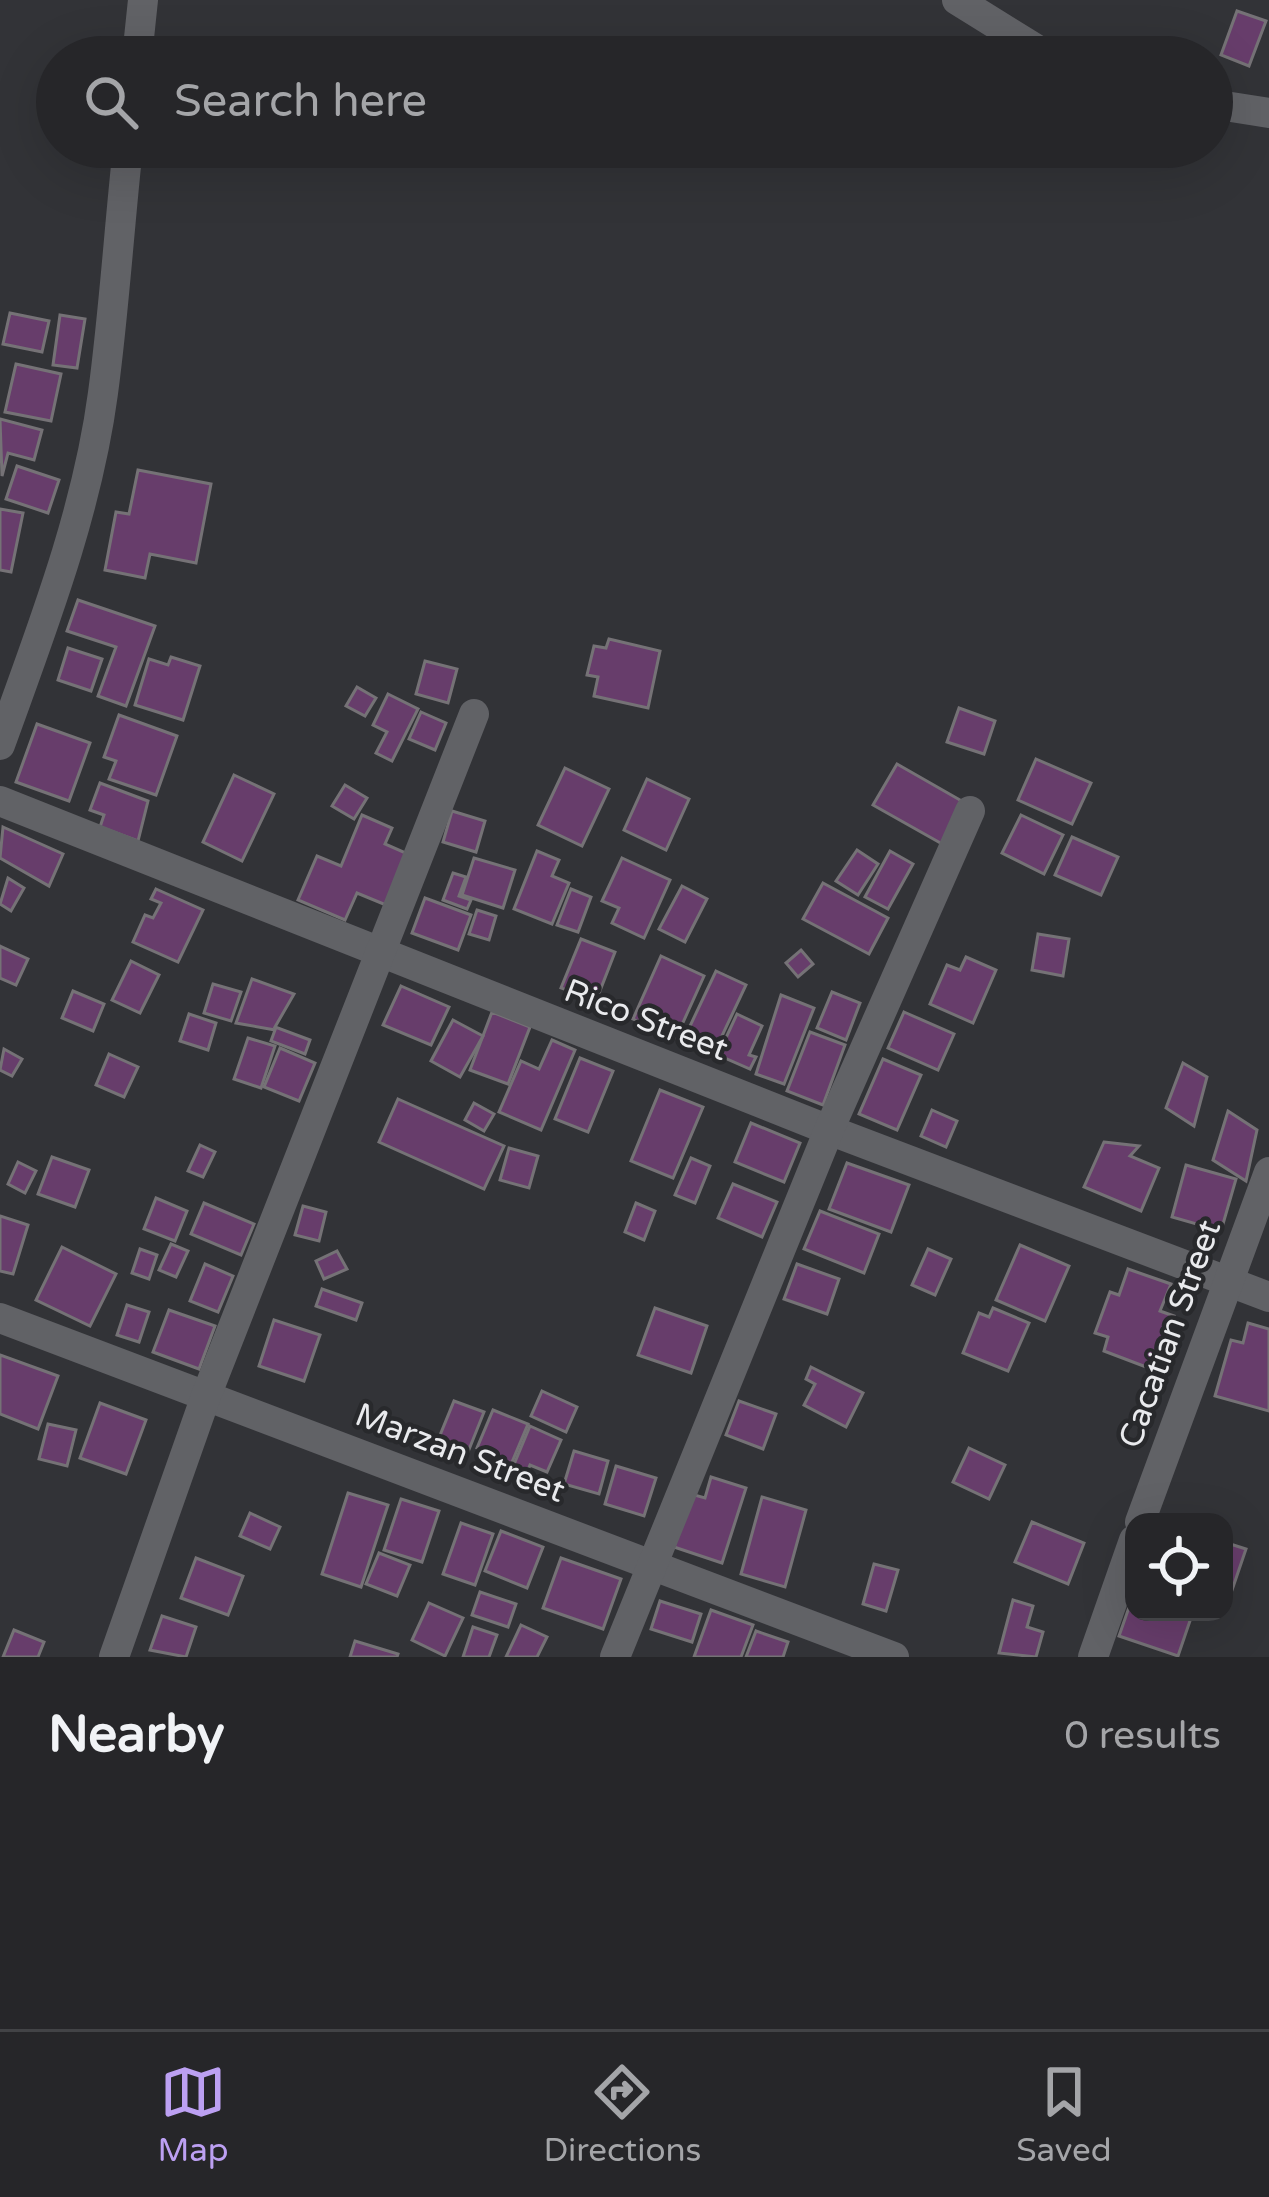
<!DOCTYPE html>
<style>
body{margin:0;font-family:"Varela Round",sans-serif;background:#2e2e31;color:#f1f3f6}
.controls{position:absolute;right:36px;bottom:36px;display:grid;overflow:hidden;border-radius:24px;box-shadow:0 12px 48px #0002}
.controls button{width:108px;height:108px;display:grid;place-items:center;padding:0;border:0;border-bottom:3px solid #424346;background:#262629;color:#f1f3f6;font:60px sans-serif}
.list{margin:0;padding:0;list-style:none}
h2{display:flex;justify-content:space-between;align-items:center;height:156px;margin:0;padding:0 48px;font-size:51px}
h2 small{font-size:39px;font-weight:400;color:#a4a5a8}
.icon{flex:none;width:66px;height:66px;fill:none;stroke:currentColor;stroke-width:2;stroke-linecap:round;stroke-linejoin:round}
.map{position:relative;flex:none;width:1269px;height:1657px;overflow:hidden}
.search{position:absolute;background:#262629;box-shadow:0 12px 48px #0002;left:36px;right:36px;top:36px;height:132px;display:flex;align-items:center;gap:30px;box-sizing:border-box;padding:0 42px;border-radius:66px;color:#a4a5a8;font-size:45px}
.sheet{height:372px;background:#262629}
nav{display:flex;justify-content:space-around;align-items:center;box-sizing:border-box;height:168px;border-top:3px solid #424346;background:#262629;font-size:33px;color:#a4a5a8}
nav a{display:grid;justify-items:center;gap:6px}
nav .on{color:#bca0f2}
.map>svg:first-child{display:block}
</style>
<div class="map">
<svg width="1269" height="1657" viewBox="0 0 1269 1657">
<rect width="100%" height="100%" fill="#323337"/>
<g fill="#673d6b" stroke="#757276" stroke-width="3">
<polygon points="1237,11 1266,21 1249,66 1221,55"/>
<polygon points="10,313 49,321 42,352 3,344"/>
<polygon points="60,315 85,319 77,368 53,365"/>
<polygon points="16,364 61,374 51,421 5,412"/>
<polygon points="0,419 42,430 34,460 8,453 2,476"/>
<polygon points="17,466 59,480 48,513 6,499"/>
<polygon points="138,470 211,484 196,563 150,554 145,578 105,570 116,512 129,514"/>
<polygon points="0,509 23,513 11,572 0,570"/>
<polygon points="78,600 155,626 126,706 98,696 116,647 67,631"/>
<polygon points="609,639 660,651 648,708 594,696 598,677 587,675 594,646 606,648"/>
<polygon points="68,648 102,659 91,691 58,680"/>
<polygon points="171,657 200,666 183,720 135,705 149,659 168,665"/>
<polygon points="425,661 457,669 448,703 416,694"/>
<polygon points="357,687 376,698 365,716 346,706"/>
<polygon points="388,694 418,709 392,761 376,753 387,732 373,725"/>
<polygon points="959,708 995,721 984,754 947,742"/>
<polygon points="421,712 446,723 435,750 409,739"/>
<polygon points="119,715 177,736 156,795 109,779 116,761 104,757"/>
<polygon points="37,724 90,743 69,801 16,782"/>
<polygon points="1036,759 1091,783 1072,824 1018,800"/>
<polygon points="897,764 967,804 944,845 873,805"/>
<polygon points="565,768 609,789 582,846 538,825"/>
<polygon points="234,775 274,794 242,861 203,842"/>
<polygon points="647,779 689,799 666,850 624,830"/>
<polygon points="100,783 148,801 138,841 100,827 104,815 90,810"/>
<polygon points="345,785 367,798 354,819 332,806"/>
<polygon points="452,811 485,821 476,852 443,842"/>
<polygon points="362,815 392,828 385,844 408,854 386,905 357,893 345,920 298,900 317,856 341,866"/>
<polygon points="1021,815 1063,835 1044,874 1002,853"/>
<polygon points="3,827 63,854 49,886 0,858"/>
<polygon points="1072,837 1118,857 1101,895 1055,875"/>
<polygon points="857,850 878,864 858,895 836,881"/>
<polygon points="537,851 559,860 552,876 569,883 552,924 514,909"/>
<polygon points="890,851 913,864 888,909 865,897"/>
<polygon points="474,858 515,870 503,908 462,895"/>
<polygon points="622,858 670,880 644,938 612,923 619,908 602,901"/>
<polygon points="453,873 466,877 459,896 471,900 467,909 443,900"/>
<polygon points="8,878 24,888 11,911 0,904"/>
<polygon points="823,883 888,918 869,954 803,919"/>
<polygon points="682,886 707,899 685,942 659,929"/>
<polygon points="156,889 203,910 178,962 133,942 145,915 153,918 161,903 151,899"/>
<polygon points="571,889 591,897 578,932 557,925"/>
<polygon points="425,898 471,915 458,950 412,933"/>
<polygon points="477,910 496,916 489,940 469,934"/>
<polygon points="1038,934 1069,939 1063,976 1032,970"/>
<polygon points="581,939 615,952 596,1001 561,988"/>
<polygon points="0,946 28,959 16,985 0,978"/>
<polygon points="801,950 813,964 798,977 786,963"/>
<polygon points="661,956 704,976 676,1038 633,1019"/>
<polygon points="966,957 996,970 973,1023 930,1004 947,965 960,970"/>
<polygon points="131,961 159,975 140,1013 112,1000"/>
<polygon points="716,971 746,985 712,1057 682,1043"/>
<polygon points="252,979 294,994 275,1027 310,1040 305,1054 271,1041 275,1030 236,1023"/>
<polygon points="213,984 241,992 231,1021 204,1013"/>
<polygon points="401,986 449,1007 431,1045 383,1025"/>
<polygon points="73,991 104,1004 93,1031 62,1018"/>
<polygon points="832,992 860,1003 846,1040 817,1028"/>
<polygon points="781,995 814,1008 784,1084 756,1074"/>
<polygon points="492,1012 530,1027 508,1084 470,1070"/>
<polygon points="904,1012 954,1034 938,1070 888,1048"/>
<polygon points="189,1014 216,1023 208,1050 180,1041"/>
<polygon points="737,1014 762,1026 749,1055 756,1057 750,1069 718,1055"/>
<polygon points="453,1020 483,1036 460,1077 431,1061"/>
<polygon points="810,1032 845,1045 823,1105 787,1091"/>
<polygon points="248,1038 275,1046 261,1088 234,1079"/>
<polygon points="552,1040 575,1050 541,1130 499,1112 521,1061 539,1069"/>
<polygon points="280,1048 315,1063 299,1101 264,1087"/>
<polygon points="4,1049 22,1059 12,1076 0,1070"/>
<polygon points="109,1054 138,1067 124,1097 96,1085"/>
<polygon points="580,1058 613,1071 588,1132 555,1119"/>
<polygon points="883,1059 921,1075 897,1130 859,1114"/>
<polygon points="1183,1063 1207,1077 1194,1126 1166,1108"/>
<polygon points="660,1090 703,1107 673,1178 631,1161"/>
<polygon points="398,1099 504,1146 484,1189 379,1142"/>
<polygon points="474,1103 494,1114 484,1131 465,1120"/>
<polygon points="932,1110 957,1121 946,1147 921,1136"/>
<polygon points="1228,1111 1257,1130 1246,1181 1213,1160"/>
<polygon points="751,1123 800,1143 784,1182 735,1162"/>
<polygon points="1104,1142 1139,1146 1130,1156 1159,1168 1141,1211 1084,1187"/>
<polygon points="200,1145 215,1152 203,1177 188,1171"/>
<polygon points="509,1148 538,1156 529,1188 500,1180"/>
<polygon points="52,1157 89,1170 75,1207 38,1194"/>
<polygon points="691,1158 710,1166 695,1203 675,1195"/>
<polygon points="18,1162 36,1171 25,1193 8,1184"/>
<polygon points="847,1163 909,1185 891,1232 829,1209"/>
<polygon points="1186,1165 1236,1179 1221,1231 1172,1217"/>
<polygon points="733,1184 777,1202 762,1237 718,1218"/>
<polygon points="156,1198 187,1211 175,1241 144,1229"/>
<polygon points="204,1203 254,1224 241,1255 191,1234"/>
<polygon points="636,1203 655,1211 644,1240 625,1232"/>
<polygon points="303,1206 326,1212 319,1241 295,1235"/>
<polygon points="820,1211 879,1234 864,1273 804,1249"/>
<polygon points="0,1216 28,1225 13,1274 0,1271"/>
<polygon points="171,1244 188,1251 176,1277 159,1270"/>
<polygon points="1020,1245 1069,1266 1045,1321 996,1300"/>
<polygon points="62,1247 116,1274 90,1326 36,1300"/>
<polygon points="140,1249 157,1255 149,1279 132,1273"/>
<polygon points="928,1249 951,1259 935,1295 912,1285"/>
<polygon points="337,1251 347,1269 324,1279 316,1261"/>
<polygon points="205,1264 233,1276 218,1312 190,1301"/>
<polygon points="797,1264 839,1279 827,1314 784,1299"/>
<polygon points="1128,1269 1171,1284 1160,1311 1174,1316 1154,1370 1104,1351 1108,1337 1095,1333 1110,1292 1119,1295"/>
<polygon points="322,1289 362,1303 356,1320 316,1306"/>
<polygon points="127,1305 149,1312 139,1342 117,1335"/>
<polygon points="655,1308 707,1326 691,1373 638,1355"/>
<polygon points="993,1308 1029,1323 1008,1371 963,1353 979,1313 989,1317"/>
<polygon points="169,1310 215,1326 199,1369 153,1352"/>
<polygon points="274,1320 320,1335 304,1381 259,1366"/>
<polygon points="1248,1323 1269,1329 1269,1411 1215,1396 1231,1340 1243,1343"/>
<polygon points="0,1355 58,1376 38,1429 0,1414"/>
<polygon points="811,1367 863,1393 846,1427 804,1405 815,1384 806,1379"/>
<polygon points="542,1391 577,1407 566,1432 531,1416"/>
<polygon points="454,1401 484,1412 464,1462 434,1450"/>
<polygon points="739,1401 776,1414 763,1449 726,1435"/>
<polygon points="100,1403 146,1420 126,1474 80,1458"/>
<polygon points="493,1410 528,1424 507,1474 488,1466 493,1454 477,1448"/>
<polygon points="48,1424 76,1430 67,1466 39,1459"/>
<polygon points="530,1426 561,1440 547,1472 530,1465 524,1480 510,1474"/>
<polygon points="969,1448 1005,1465 989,1499 953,1482"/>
<polygon points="574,1451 608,1461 599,1494 564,1484"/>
<polygon points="616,1466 656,1478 644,1516 605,1504"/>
<polygon points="711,1477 746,1488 722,1563 674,1547 691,1494 705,1498"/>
<polygon points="348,1493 388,1505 361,1587 322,1574"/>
<polygon points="762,1497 806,1510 785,1587 741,1574"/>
<polygon points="401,1499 439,1511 422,1562 384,1550"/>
<polygon points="250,1513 280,1527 270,1549 240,1536"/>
<polygon points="1032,1522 1084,1543 1068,1584 1015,1562"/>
<polygon points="461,1523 493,1534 475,1585 443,1574"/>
<polygon points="501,1531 543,1547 527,1588 485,1571"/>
<polygon points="1224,1542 1246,1549 1230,1596 1224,1594"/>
<polygon points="379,1553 410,1565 397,1596 366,1584"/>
<polygon points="196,1558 243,1576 228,1615 181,1598"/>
<polygon points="561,1558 621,1579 603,1629 543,1608"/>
<polygon points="874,1564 898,1570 886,1611 863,1604"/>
<polygon points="480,1592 516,1604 508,1627 472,1615"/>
<polygon points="1134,1593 1134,1612 1193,1612 1178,1656 1119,1636"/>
<polygon points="1013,1600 1033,1606 1027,1627 1043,1632 1036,1657 999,1653"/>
<polygon points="660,1601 701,1614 692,1642 651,1629"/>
<polygon points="429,1603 463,1618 445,1656 412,1640"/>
<polygon points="711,1610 753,1625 741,1657 694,1657"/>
<polygon points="162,1616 196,1627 186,1657 150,1650"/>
<polygon points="521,1625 547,1637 537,1657 506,1657"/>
<polygon points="473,1627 497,1635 489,1657 463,1657"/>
<polygon points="14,1630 44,1642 38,1657 3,1657"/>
<polygon points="756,1631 788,1642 783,1657 746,1657"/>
<polygon points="355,1641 398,1654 397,1657 350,1657"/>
</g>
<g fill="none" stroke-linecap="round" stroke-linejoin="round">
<g stroke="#616266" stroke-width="30">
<polyline points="957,0 1049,57"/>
<polyline points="137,57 143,0"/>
<polyline points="1212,104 1269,113"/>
<path d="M0 745C41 631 87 514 103 393 114 312 119 229 128 147"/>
<polyline points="0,801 829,1130 1269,1297"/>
<polyline points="0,1318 894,1657"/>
<polyline points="1140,1522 1269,1172"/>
<polyline points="114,1657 206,1396 474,714"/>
<polyline points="615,1657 829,1130 970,811"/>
<polyline points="1093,1657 1134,1540"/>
</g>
</g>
<g text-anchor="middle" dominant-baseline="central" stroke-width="9" stroke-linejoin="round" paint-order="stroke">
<g font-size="33" fill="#e9eaed" stroke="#28292c">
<text transform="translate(646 1020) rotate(21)">Rico Street</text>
<text transform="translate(1170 1334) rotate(-70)">Cacatian Street</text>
<text transform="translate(460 1453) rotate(21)">Marzan Street</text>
</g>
</g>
</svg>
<div class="controls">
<button><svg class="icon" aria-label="locate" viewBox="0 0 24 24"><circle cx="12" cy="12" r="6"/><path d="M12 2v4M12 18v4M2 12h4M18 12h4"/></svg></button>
</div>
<div class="search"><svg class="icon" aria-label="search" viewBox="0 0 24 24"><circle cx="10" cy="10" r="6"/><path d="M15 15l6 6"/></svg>Search here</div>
</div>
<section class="sheet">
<h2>Nearby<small>0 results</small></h2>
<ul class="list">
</ul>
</section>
<nav>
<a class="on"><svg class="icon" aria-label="map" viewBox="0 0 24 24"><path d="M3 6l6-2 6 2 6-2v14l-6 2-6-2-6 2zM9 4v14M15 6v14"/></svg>Map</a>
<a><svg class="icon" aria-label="directions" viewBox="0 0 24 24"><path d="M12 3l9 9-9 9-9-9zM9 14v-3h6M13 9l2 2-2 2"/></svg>Directions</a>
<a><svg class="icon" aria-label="saved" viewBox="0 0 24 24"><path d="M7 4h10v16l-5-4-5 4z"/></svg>Saved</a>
</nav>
